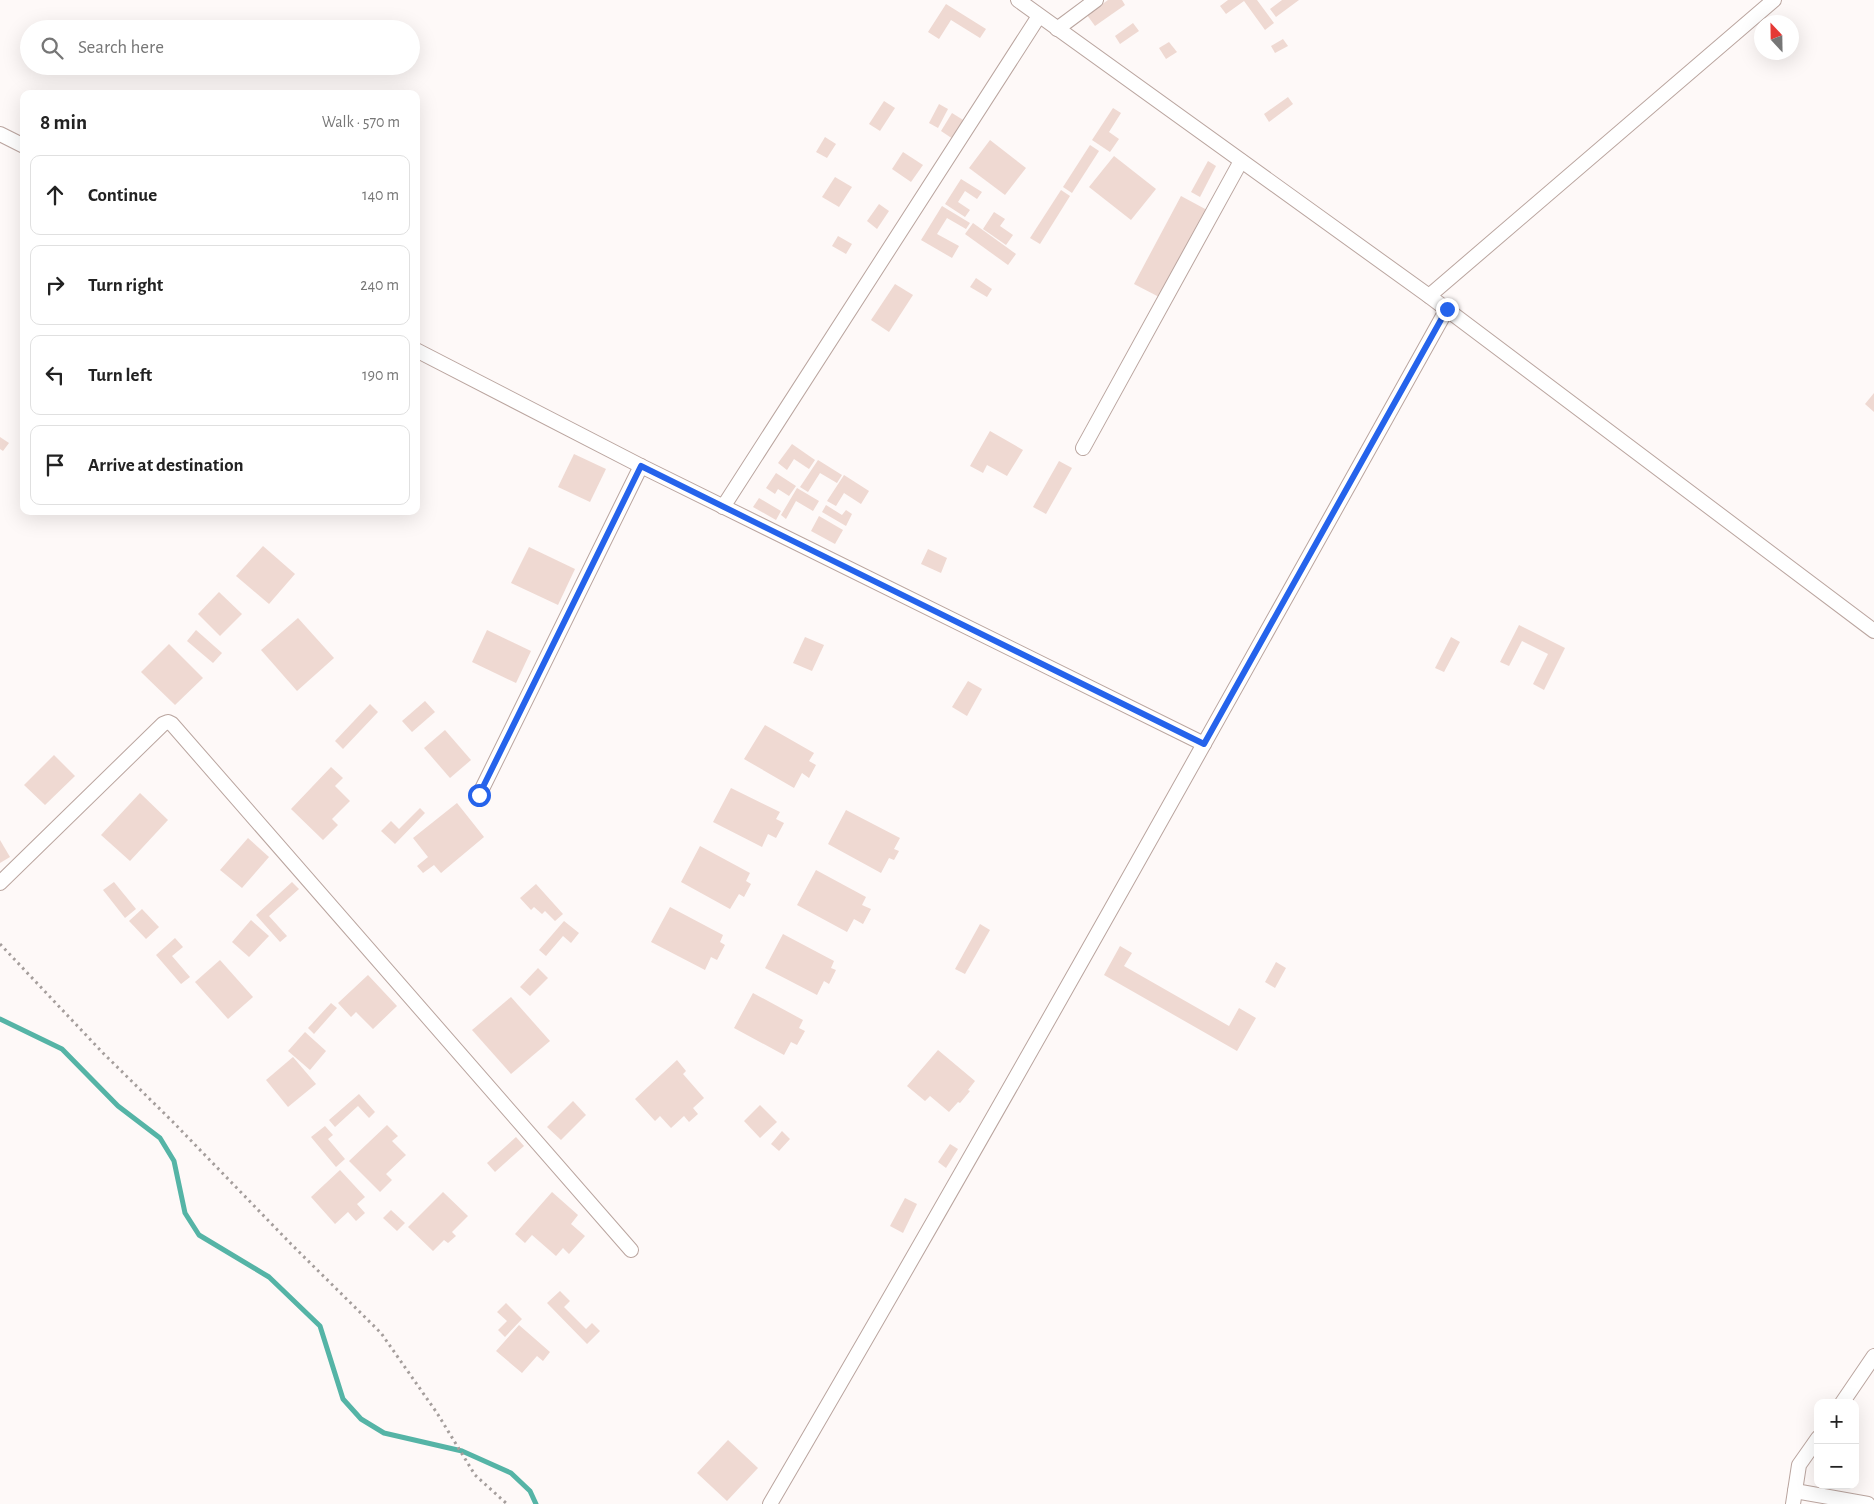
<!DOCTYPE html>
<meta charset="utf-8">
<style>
body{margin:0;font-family:"Alegreya Sans",sans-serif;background:#f2f2f2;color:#222}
.controls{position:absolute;right:15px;bottom:15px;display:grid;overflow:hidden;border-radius:10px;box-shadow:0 5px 20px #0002}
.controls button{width:45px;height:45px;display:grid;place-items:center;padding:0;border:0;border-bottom:1px solid #e0e0e0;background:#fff;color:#222;font:25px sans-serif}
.compass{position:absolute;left:1754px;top:15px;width:45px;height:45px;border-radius:50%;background:#fff;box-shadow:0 5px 20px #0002;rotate:338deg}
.stop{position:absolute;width:15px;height:15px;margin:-11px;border:4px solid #2563eb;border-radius:50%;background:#fff}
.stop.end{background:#2563eb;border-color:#fff;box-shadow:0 1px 5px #0008}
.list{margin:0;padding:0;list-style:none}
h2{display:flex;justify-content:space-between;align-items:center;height:65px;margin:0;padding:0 20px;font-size:21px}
h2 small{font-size:16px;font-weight:400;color:#767676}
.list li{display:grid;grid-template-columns:32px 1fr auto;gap:15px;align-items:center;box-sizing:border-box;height:80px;margin:0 10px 10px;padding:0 10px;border:1px solid #e0e0e0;border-radius:10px}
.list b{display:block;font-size:19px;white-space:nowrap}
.list em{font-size:16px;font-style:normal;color:#767676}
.icon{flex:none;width:28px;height:28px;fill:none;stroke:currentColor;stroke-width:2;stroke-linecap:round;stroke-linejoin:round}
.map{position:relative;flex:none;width:1874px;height:1504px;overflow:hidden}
.search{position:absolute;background:#fff;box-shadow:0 5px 20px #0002;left:20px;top:20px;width:400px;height:55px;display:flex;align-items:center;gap:12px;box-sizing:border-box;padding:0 18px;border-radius:28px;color:#767676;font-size:19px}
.panel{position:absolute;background:#fff;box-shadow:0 5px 20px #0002;left:20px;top:90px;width:400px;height:425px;border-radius:10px}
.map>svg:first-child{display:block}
</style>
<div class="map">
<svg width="1874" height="1504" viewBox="0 0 1874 1504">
<rect width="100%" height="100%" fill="#fef9f8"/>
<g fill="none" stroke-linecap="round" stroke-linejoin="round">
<polyline stroke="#55b4a6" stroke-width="5" points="0,1019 62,1049 118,1106 160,1138 174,1161 185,1213 199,1235 269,1277 320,1326 343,1399 361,1419 384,1433 462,1451 511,1473 530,1491 536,1504"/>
</g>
<g fill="#efd9d2">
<polygon points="1108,0 1122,0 1125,5 1095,26 1087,15"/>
<polygon points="1228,0 1257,0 1274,23 1265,30 1244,1 1226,14 1220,6"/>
<polygon points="1282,0 1299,0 1276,17 1270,9"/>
<polygon points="946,4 986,29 980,38 951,20 939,39 928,32"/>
<polygon points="1133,23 1139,31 1120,44 1115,36"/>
<polygon points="1283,39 1288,46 1275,53 1271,46"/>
<polygon points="1169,42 1177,52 1166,59 1159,48"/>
<polygon points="1288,97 1293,104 1269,122 1264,114"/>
<polygon points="884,101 895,108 880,131 869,124"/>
<polygon points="939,104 948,109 938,128 929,123"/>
<polygon points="1113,108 1121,113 1109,132 1119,139 1110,152 1092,140"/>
<polygon points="952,113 968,123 956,141 941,131"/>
<polygon points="825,137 836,144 827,158 816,152"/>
<polygon points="990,140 1026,168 1005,195 969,168"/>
<polygon points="1090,145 1099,151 1072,193 1063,187"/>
<polygon points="903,152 923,165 911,182 892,169"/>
<polygon points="1114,156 1156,189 1131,220 1089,187"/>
<polygon points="1208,161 1216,166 1200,197 1191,192"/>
<polygon points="835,177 852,187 839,207 822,197"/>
<polygon points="961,179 982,192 977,199 965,191 958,202 970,210 965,217 945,204"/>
<polygon points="1061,190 1070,196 1040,244 1030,238"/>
<polygon points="1181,196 1207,210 1161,298 1134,284"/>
<polygon points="879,204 889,211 877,229 867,221"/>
<polygon points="942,206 970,223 966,229 947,218 937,234 959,246 952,258 921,240"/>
<polygon points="994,212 1005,219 1000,226 1013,235 1006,245 983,229"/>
<polygon points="973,223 1016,254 1008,265 965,234"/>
<polygon points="838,236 852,244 846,254 832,246"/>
<polygon points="976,278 992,289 987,297 970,287"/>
<polygon points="895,284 913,295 889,332 871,320"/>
<polygon points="1874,393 1874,412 1865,404"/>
<polygon points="990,431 1023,450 1007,476 987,465 983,473 970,466"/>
<polygon points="0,437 9,443 3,451 0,449"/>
<polygon points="792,444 815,460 809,469 794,459 787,470 778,463"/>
<polygon points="574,454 606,469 590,502 558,487"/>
<polygon points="818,460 842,475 837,483 820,473 808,492 800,487"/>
<polygon points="1059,461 1072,468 1046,514 1033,507"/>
<polygon points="776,473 796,486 789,496 778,489 775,494 766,488"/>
<polygon points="844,475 869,491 861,504 844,493 836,506 827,501"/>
<polygon points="797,488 819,501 813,511 796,501 786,519 781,515"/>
<polygon points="759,498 781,511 776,520 753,507"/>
<polygon points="826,505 842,515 846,510 852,514 846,526 822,512"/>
<polygon points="819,516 843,530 835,544 811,531"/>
<polygon points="263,546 295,574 269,604 236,576"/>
<polygon points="529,547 575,569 558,605 511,583"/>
<polygon points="928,549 947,558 941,573 921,564"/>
<polygon points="219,592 242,614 220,636 198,614"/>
<polygon points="298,618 334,658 297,691 261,650"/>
<polygon points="1519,625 1565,648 1544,690 1533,684 1548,654 1522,641 1509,666 1500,662"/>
<polygon points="196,630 222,653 213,663 187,641"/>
<polygon points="487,630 531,651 516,683 472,662"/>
<polygon points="805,637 824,645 812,671 793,663"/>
<polygon points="1451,637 1460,642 1444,672 1435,668"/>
<polygon points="169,644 203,678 175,705 141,672"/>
<polygon points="968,681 982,689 967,716 952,707"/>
<polygon points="425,701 435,712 412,732 402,721"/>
<polygon points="370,704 378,712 343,749 335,741"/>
<polygon points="765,725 814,753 809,761 816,765 809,778 802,773 794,788 744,759"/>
<polygon points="445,730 471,760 450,778 424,748"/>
<polygon points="54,755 75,776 45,805 24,785"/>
<polygon points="331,767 343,778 335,786 350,801 332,819 338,825 323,840 291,809"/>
<polygon points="731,788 780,812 776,819 784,823 776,838 768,834 762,847 713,822"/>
<polygon points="140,793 168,820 130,861 101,835"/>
<polygon points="457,803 484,837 441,873 434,865 423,873 417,866 428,857 413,838"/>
<polygon points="420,808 425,813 395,844 381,831 391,821 399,829"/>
<polygon points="846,810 900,838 894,849 899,851 894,860 889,858 881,873 828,844"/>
<polygon points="248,838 269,857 242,888 220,870"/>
<polygon points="0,840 10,857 0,863"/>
<polygon points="700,846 750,873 746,881 751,884 744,897 739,894 730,909 681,882"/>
<polygon points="816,870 866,897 862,905 871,909 863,924 854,919 847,932 797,905"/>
<polygon points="114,882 136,909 125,918 103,890"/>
<polygon points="292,882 299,889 269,916 287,936 280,942 256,915"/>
<polygon points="536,884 563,914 555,921 545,911 542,914 534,907 531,910 520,898"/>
<polygon points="670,907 723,935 720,942 725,945 717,960 711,957 705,970 651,942"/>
<polygon points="142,909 159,927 146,939 129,921"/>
<polygon points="251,920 269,936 249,957 232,942"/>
<polygon points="564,921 579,933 571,943 563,936 546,956 539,950"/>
<polygon points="980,924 990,930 965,974 955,969"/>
<polygon points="783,934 834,961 831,968 836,970 829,984 824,981 817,995 765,968"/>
<polygon points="175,938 183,947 172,956 190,977 181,984 156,955"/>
<polygon points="1120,946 1132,953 1124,966 1229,1026 1239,1008 1256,1018 1237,1051 1104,975"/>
<polygon points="220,960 253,997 228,1019 195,982"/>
<polygon points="1276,962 1286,968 1275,988 1265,982"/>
<polygon points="538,968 548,978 530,996 520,987"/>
<polygon points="368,975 397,1006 373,1029 356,1012 351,1017 338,1003"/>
<polygon points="753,993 803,1020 799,1028 805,1031 797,1045 791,1042 784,1055 734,1028"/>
<polygon points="511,997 550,1041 511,1074 472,1030"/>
<polygon points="331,1003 337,1008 314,1034 308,1028"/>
<polygon points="305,1032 326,1051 310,1070 288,1051"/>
<polygon points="938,1050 975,1081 968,1090 970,1091 960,1103 958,1102 949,1112 930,1096 925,1101 907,1086"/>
<polygon points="293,1057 316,1084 288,1107 266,1080"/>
<polygon points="677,1060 686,1071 683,1074 704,1098 693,1108 698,1114 689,1122 684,1116 671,1128 660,1116 655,1121 635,1099"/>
<polygon points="359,1094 375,1112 369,1118 358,1106 335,1127 329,1120"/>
<polygon points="573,1101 586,1115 561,1140 547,1127"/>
<polygon points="760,1105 777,1122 760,1138 744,1121"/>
<polygon points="387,1125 398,1136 392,1141 406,1155 386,1174 392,1180 380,1192 349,1161"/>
<polygon points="325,1126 333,1135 328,1139 345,1159 336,1167 311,1137"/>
<polygon points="782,1131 790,1139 779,1151 771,1144"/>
<polygon points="516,1137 524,1146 495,1172 487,1163"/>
<polygon points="950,1144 958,1149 946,1168 938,1162"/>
<polygon points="340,1170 365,1197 357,1204 365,1213 356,1221 348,1212 335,1224 311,1197"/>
<polygon points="443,1192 468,1216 452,1232 456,1236 448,1243 444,1240 433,1251 408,1227"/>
<polygon points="552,1192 578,1215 571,1224 585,1236 569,1254 563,1248 556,1256 532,1235 525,1243 515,1234"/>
<polygon points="905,1198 917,1204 903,1233 890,1226"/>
<polygon points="391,1210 405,1223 397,1231 383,1218"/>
<polygon points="560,1291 570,1301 564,1307 586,1329 592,1323 600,1331 587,1344 547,1303"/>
<polygon points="506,1303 522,1319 505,1337 498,1330 507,1321 497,1312"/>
<polygon points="519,1325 550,1352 543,1361 537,1356 522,1373 496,1351"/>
<polygon points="728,1440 758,1468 727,1501 697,1473"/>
</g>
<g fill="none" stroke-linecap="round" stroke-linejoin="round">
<defs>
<g id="minor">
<polyline points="1018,0 1429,296 1874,631"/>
<polyline points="1057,29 1096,0"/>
<polyline points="0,134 24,146"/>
<polyline points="1429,296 1774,0"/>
<polyline points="416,350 641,466 1204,744"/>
<polyline points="1083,448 1241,161"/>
<polyline points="723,507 1039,16"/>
<polyline points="479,795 641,466"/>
<polyline points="0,883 163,724 168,722 172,724 631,1250"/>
<polyline points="1842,1403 1874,1356"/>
<polyline points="1795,1491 1868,1504"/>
<path d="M770 1504C1001 1109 1224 709 1447 309"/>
<polyline points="1793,1504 1799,1465 1818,1438"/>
</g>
</defs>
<use href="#minor" stroke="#baa59f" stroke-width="16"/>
<polyline stroke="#a59e9c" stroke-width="3" stroke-dasharray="2.5 4" stroke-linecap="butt" points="0,944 103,1053 173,1122 291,1244 381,1333 437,1413 475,1475 507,1504"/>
<use href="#minor" stroke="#fff" stroke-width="14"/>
</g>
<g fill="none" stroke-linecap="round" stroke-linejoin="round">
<polyline stroke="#2563eb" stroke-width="6" points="479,795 641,466 1204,744 1447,309"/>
</g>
</svg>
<div class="controls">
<button>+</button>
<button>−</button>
</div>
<svg class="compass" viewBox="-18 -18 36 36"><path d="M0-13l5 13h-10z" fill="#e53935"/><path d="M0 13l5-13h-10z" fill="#767676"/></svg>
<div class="stop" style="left:479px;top:795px"></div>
<div class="stop end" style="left:1447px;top:309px"></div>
<div class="search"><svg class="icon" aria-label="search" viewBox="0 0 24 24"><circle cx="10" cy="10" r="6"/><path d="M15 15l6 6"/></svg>Search here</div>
<section class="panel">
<h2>8 min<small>Walk · 570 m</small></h2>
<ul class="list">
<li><svg class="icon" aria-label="ahead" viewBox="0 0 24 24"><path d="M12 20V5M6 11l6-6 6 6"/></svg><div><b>Continue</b></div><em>140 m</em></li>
<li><svg class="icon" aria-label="right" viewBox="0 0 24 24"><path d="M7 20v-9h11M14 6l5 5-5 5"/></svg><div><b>Turn right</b></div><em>240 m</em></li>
<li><svg class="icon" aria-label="left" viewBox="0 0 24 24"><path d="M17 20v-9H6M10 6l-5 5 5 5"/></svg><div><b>Turn left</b></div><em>190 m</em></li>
<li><svg class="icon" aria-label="arrive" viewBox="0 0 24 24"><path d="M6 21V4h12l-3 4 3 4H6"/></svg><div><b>Arrive at destination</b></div></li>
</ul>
</section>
</div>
